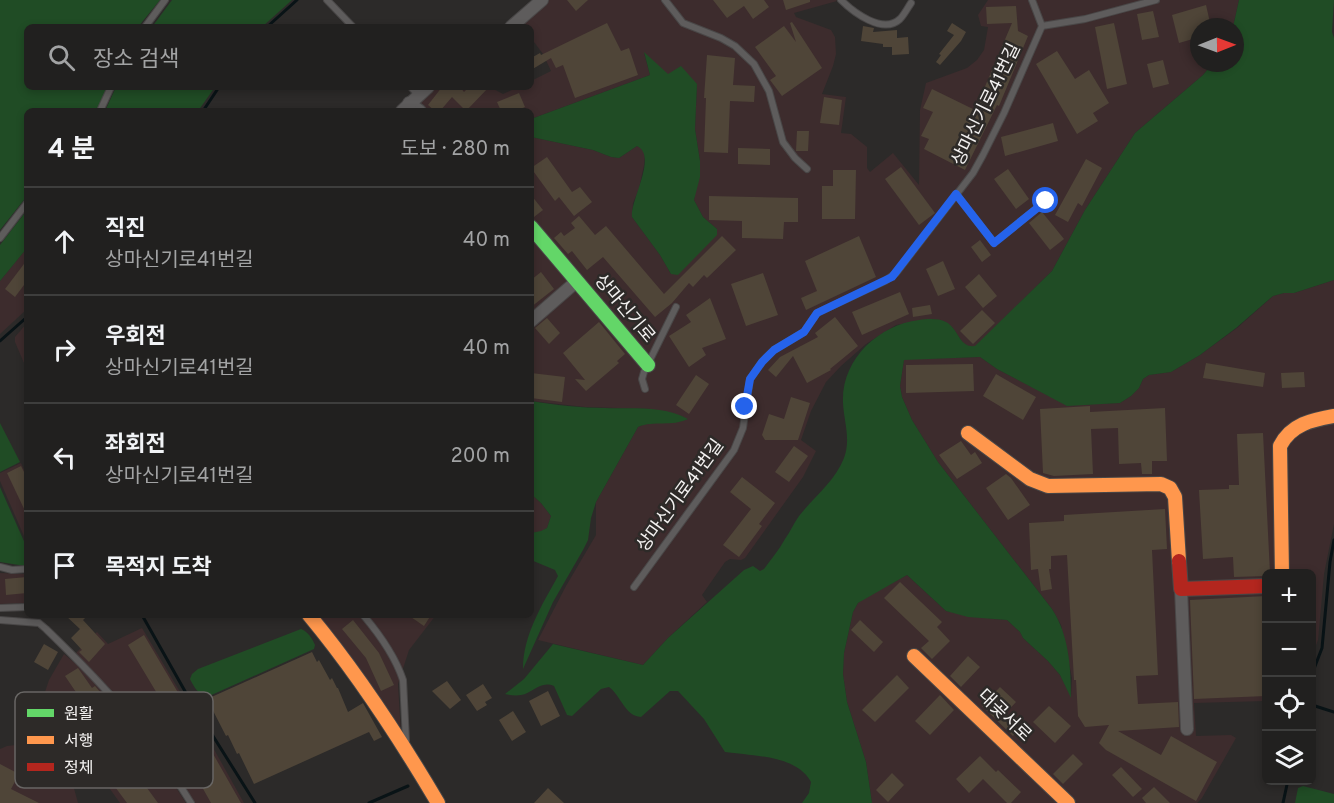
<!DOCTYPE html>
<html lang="ko">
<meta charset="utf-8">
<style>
body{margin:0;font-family:Overpass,"Noto Sans KR",sans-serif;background:#292828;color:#f1f3f6}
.controls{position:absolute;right:18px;bottom:18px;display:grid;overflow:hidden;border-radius:9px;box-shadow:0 3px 9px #0003}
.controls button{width:54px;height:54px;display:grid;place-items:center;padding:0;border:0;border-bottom:2px solid #3e3e3d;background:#21201f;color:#f1f3f6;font:30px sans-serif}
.compass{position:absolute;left:1190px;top:18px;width:54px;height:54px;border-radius:50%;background:#21201f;box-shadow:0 3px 9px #0003;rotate:89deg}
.stop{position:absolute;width:18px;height:18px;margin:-14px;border:4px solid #2563eb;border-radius:50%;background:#fff}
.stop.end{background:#2563eb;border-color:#fff;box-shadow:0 2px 6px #0008}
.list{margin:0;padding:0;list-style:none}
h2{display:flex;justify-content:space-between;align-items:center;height:78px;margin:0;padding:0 24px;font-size:26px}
h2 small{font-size:20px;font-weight:400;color:#a2a3a4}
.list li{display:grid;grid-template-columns:39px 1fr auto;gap:18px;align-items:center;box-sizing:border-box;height:108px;padding:0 24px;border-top:2px solid #3e3e3d}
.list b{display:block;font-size:22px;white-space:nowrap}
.list p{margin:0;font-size:20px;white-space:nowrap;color:#a2a3a4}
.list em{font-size:20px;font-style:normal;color:#a2a3a4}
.icon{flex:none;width:33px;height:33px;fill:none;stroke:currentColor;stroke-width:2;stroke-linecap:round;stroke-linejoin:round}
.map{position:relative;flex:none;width:1334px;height:803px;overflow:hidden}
.search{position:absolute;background:#21201f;box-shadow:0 3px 9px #0003;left:24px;top:24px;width:510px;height:66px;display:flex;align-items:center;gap:15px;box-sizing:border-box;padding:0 21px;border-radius:9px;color:#a2a3a4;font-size:22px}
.panel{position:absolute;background:#21201f;box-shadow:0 3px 9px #0003;left:24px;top:108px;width:510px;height:510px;border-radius:9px}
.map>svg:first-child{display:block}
</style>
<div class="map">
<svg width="1334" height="803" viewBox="0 0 1334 803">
<rect width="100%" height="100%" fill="#2c2a29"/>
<g fill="#3d2c2d">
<polygon points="548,0 836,0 837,1 794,13 796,17 831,30 835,37 836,54 833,66 822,94 846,97 841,133 851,134 867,147 867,168 870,172 893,153 919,185 920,110 926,83 967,68 977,60 984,50 988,27 981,26 978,15 988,0 1239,0 1233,27 1199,27 1199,63 1213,63 1203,75 1135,133 1085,210 1052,271 975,347 968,347 963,343 952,327 932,319 896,325 866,344 841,366 826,382 811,411 801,440 816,451 803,477 745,558 741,560 730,559 725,562 702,595 707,602 668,638 643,665 538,640 566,586 596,535 596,502 638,427 647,423 660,422 650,409 585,407 531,401 531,137 593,150 611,157 619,158 637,146 643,149 645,154 644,165 639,189 633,203 632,217 660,255 671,274 717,229 703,217 694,200 700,161 695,129 697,84 668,75 644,53 650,75 531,119 531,111 410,111 437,87 490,87 503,94 518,87 531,87 531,81 551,71 543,54 531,38 531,27 523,27 521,24"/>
<polygon points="27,248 27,309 0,334 0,281"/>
<polygon points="1334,280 1334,524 1324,574 1318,640 1312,656 1312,574 1266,574 1266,701 1194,703 1196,736 1231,735 1236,738 1202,798 1197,803 872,803 866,762 847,702 843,674 844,653 853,612 858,603 864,598 907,575 946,611 994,619 1007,620 1020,632 1023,638 1048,661 1060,675 1071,696 1072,678 1061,625 1052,609 938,462 912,420 902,397 900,386 904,359 980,357 997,369 1067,405 1120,403 1131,396 1139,388 1143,379 1149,375 1171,372 1200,355 1237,328 1273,296 1284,293 1294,293"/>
<polygon points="27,323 27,370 15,342 15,337"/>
<polygon points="21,463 27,476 27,543 0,481 0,473"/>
<polygon points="531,494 541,503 551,516 547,528 541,532 531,533"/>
<polygon points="0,573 27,574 27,603 0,604"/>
<polygon points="315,615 436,615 409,650 398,684 401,734"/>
<polygon points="142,628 211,744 244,803 194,803 135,719 76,653 97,632 108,644"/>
<polygon points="64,654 87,673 132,725 158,760 186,803 120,803 105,782 100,784 47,733 41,723 44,695 49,680"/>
<polygon points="25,744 46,750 62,761 69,770 78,803 0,803 0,749 7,746"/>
</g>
<g fill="#204c25">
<polygon points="0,0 160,0 138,27 27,27 27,87 107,87 97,111 27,111 27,196 0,230"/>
<polygon points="172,0 292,0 262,27 152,27"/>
<path d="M1239 0H1334L1332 32 1334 38V280L1294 293H1284L1273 296 1236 328 1200 355 1171 372 1149 375 1143 379 1139 388 1131 396 1120 403 1067 406 997 369 980 357 904 360 900 386 902 397 912 420 938 462 1052 609C1069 635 1071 667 1071 698L1060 675 1048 661 1023 638 1020 632 1007 620 968 617 946 611 907 575 858 603 853 612 844 653 843 674 847 702 866 762 872 803H802L809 793 811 782C797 755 752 756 725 752L704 719 678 691H670L641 717C625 716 621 696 609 687L601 689 572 716 567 715 554 686C540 680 533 693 521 695 516 696 509 695 505 694L524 679 553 644 643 665 668 638 744 570 753 566 760 571 764 569C771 559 779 550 785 539 790 532 794 523 799 516 814 497 835 481 844 458 851 439 844 422 843 403 841 360 878 325 919 320 927 319 938 318 946 322 959 329 959 348 975 346L1052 271 1085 210 1135 133 1203 75 1213 63H1235V27H1233Z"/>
<path d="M644 52 668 74 681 66 697 84 695 129 700 161V177L694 200 703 217 717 229V235L678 275 671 274 660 255 632 217C630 200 658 156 637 146L619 158 611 157 593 150 531 137V119L650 75Z"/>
<polygon points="116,87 215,87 198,111 105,111"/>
<polygon points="27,210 27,248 0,281 0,245"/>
<path d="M531 401C555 405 581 408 605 408 632 409 664 405 688 419 672 427 654 420 638 427L596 502 591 518 588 540 583 550 553 602 523 669C523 635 542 605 558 576L555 570 531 560V533L541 531 547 528 551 516 541 503 531 494Z"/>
<polygon points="0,423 20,462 0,472"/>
<polygon points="0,487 27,548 27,565 25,566 0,562"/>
<path d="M301 629C308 632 312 638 315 645L314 649 207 697C198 694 194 687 190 679L192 674 198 669Z"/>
<polygon points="1303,786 1334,794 1334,803 1295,803 1298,788"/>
</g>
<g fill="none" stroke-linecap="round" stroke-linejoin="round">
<g stroke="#091316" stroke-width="3">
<polyline points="267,27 297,0"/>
<polyline points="203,111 219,87"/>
<polyline points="0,341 27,317"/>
<polyline points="142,615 186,693 255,803"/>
<polyline points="1312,674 1322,648 1330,562 1334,540"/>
<polyline points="1312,705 1334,712"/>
<polyline points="369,803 408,786"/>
<polyline points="1283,803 1288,780"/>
</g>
</g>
<g fill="#4f4538">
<polygon points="567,0 588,0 576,11"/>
<polygon points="713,0 764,0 769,7 753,19 744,6 727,18"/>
<polygon points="783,0 810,0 810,2 786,10"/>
<polygon points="1206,5 1211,27 1199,27 1199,34 1192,35 1193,39 1179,43 1172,15"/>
<polygon points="1016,6 1018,31 1028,36 999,106 997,105 965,170 924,149 929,139 921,136 933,112 923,108 932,89 975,110 1012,23 987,24 986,7"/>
<polygon points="1153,11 1159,37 1142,40 1137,14"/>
<polygon points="792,22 822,68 782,96 770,80 776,76 755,47 784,26 796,42 790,23"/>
<polygon points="607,23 621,51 629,48 638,75 575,98 563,65 556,68 551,58 531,70 531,58 540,53 541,55"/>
<polygon points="952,23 966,32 961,41 940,65 936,62 941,55 939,54 954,35 947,31"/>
<polygon points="1114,23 1127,84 1107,89 1095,27"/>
<polygon points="863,26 874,28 873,32 897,30 897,38 908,37 909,54 892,55 892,47 883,47 883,44 861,41"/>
<polygon points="1057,51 1075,79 1089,70 1109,103 1093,113 1098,121 1077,134 1036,64"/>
<polygon points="707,55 735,58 733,85 755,86 754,102 730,101 728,153 704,152 706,98 704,98"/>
<polygon points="1163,60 1169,84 1153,88 1147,64"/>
<polygon points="442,87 460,87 464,92 469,87 489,87 466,111 452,97 440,111 435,111 428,105"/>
<polygon points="519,93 525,107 516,111 501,111 497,102"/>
<polygon points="824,97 842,100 839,125 820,123"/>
<polygon points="1053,123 1058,141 1005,156 1001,137"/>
<polygon points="797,131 809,131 808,151 796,151"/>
<polygon points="738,148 770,149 770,165 738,164"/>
<polygon points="547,157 572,192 580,187 592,202 574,216 559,197 555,201 531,168"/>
<polygon points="1086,159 1102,168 1082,206 1078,203 1068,222 1055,215"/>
<polygon points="901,167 935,213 919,225 885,179"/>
<polygon points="1008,169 1029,199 1016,209 994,179"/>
<polygon points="833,170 856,170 855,219 822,219 822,186 833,186"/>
<polygon points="531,195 543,210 534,217 531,217"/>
<polygon points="709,196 798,198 798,222 784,222 783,239 742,238 742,221 709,220"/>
<polygon points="1042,212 1064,239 1050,250 1029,223"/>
<polygon points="579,216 595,235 606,226 664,294 722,236 736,250 707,278 704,275 693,287 689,283 672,303 655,317 603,257 587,270 572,251 568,254 554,238 561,232 564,236 575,228 571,223"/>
<polygon points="859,236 876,277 806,310 801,298 817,291 805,261"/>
<polygon points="980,240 991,255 982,262 971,247"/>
<polygon points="27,260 27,281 15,297 5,289"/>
<polygon points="943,261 955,289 938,296 926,269"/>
<polygon points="541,272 554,289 531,307 531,280"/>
<polygon points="763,273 778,315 746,326 731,284"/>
<polygon points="979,274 997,296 983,308 965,287"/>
<polygon points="900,292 909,314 862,335 852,312"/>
<polygon points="710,298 726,339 702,348 706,355 689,367 669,336 691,322 686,315"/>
<polygon points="930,305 932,314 913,317 912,308"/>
<polygon points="982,310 995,323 973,344 960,331"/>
<polygon points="835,317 858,346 830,369 831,370 807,383 793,356 776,377 768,370 780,357 818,337 815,333"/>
<polygon points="547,318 560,333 549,344 535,328"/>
<polygon points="599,322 625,354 617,361 619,363 586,391 575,379 585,380 563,353"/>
<polygon points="1206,363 1265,373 1263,387 1203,378"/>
<polygon points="973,364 974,391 906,393 906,365"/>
<polygon points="1304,372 1305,387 1282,388 1281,373"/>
<polygon points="531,373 565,377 562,402 531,398"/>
<polygon points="996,374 1036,397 1023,420 983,396"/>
<polygon points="696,375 709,384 689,414 676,405"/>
<polygon points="791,397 810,403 798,440 765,440 762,435 769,414 784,419"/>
<polygon points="1090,406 1090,412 1165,408 1167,461 1152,461 1152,474 1142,474 1141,463 1119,464 1118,428 1091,429 1093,474 1054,476 1043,473 1040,409"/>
<polygon points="1263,433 1270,573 1266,573 1266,576 1234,577 1233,557 1203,559 1199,490 1229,489 1229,485 1239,485 1237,434"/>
<polygon points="961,441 971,455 975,452 982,463 957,479 939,455"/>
<polygon points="794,446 808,456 789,482 775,472"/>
<polygon points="21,466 27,478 27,515 7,473"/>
<polygon points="1006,474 1011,478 1030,505 1008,520 986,488"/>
<polygon points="742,477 775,503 759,524 762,526 739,557 723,545 751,509 730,492"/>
<polygon points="1165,509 1167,549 1152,550 1158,675 1136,676 1138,704 1178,702 1179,727 1118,731 1161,755 1171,736 1217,762 1196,801 1106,750 1099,743 1109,725 1085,727 1078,716 1076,680 1074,680 1067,555 1051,556 1051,569 1049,569 1052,589 1041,591 1038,569 1031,570 1029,523 1064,521 1064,515"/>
<polygon points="27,577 27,593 6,595 5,579"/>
<polygon points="900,582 942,622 937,627 950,641 932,659 921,648 929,641 884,598"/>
<polygon points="1266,596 1266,696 1194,699 1190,600"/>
<polygon points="65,615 88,615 83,620 105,644 89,662 79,652 82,650 71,638 80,629"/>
<polygon points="408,615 431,615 424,626"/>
<polygon points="353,620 379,653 394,685 381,691 366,658 342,629"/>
<polygon points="860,620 883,642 874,652 851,630"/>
<polygon points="144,635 183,701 241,803 211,803 192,769 198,766 166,712 145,727 138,716 161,700 128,645"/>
<polygon points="44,644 58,652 48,670 34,662"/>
<polygon points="312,652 317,662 319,660 330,680 332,678 337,688 338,688 348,712 363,703 382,737 374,741 369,732 254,784 239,753 237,754 228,735 226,736 207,699"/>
<polygon points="968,656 980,667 961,687 950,676"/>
<polygon points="78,668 92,688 95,686 106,699 75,722 91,742 96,738 107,754 136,734 145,748 117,767 127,780 136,773 158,803 127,803 107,776 101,781 65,730 58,735 48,723 80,698 65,676"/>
<polygon points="897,675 909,688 875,722 862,710"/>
<polygon points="447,681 461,700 450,709 432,691"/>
<polygon points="483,684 492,698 485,702 487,705 477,711 466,695"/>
<polygon points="1000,687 1016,702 1004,715 1019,729 1013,736 982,706"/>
<polygon points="548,691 560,716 541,726 529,701"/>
<polygon points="940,695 954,710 930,735 915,721"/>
<polygon points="1049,706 1071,726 1055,743 1033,722"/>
<polygon points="513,711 526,732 512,741 499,720"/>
<polygon points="1073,754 1083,764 1063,784 1053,774"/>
<polygon points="980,756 996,772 998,770 1021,792 1011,803 1007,803 983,779 969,793 956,779"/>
<polygon points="0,764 19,774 11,789 39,803 0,803"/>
<polygon points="1121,767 1142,789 1133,797 1112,775"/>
<polygon points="892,773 904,785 888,802 876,790"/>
<polygon points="1154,787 1170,803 1146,803 1142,798"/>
<polygon points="548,788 564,803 534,803"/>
</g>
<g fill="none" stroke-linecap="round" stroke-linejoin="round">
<defs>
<g id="lane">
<polyline points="327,0 353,27"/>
<polyline points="665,0 683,23 721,38 735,46 754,64 769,91 783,142 795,158 807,169"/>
<path d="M841 0C853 12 883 35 900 19 904 15 907 9 911 3"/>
<polyline points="1042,26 1085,19 1156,0"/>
<polyline points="145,27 165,0"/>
<polyline points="411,87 418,95"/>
<polyline points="100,111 111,87"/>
<polyline points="956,194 994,243 1046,201"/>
<polyline points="0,238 27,203"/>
<polyline points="645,389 642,379 644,372 676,307"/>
<polyline points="0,567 12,570 27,569"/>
<polyline points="634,587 734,450 743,428 750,379 762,362 774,350 804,332 817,313 885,281 896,273 973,173 983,155 1004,113 1042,26 1032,0"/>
<polyline points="0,608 27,607"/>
<path d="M364 616C380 635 395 656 403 680L406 741"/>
<path d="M0 620 39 623 46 629C104 685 149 734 191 803"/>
</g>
<g id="street">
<polyline points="511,27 542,0"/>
<polyline points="409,103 420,111"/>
<polyline points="402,111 428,87"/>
<polyline points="531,321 577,281"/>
<polyline points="1181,589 1187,729"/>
</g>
<polyline id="fast" points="531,227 648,365"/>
<g id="slow">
<polyline points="968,433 1030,479 1048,486 1161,484 1170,488 1175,497 1179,561"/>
<path d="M1282 574 1280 446C1291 424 1312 420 1334 416"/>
<path d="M309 615C358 674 399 737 438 803"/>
<polyline points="914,656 1068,803"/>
</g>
<polyline id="jam" points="1179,561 1181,589 1266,586"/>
</defs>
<use href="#lane" stroke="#494747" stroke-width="8"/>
<use href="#street" stroke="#494747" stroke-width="14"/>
<use href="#fast" stroke="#494747" stroke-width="16"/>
<use href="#slow" stroke="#494747" stroke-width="16"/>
<use href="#jam" stroke="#494747" stroke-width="16"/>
<use href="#lane" stroke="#5e5c5c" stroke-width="6"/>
<use href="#street" stroke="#5e5c5c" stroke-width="12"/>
<use href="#fast" stroke="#63d668" stroke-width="14"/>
<use href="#slow" stroke="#ff974d" stroke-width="14"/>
<use href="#jam" stroke="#b3261e" stroke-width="14"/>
</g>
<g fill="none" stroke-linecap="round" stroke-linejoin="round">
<polyline stroke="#2563eb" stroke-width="8" points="745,407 750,379 762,362 774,350 804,332 817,313 892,277 956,194 994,243 1046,201"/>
</g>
<g text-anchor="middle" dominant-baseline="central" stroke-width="5" stroke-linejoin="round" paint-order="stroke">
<g font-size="18" fill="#f3f1f0" stroke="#2d2a28">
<text transform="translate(987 105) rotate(-64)">상마신기로41번길</text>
<text transform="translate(624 309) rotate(50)">상마신기로</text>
<text transform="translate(681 496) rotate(-54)">상마신기로41번길</text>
<text transform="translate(1004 716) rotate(44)">대곶서로</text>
</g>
</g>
<rect x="15" y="692" width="198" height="96" rx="9" fill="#2d2a28" stroke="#686664" stroke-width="1.5"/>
<rect x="27" y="709" width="27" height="8" fill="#63d668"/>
<rect x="27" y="736" width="27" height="8" fill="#ff974d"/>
<rect x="27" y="763" width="27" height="8" fill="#b3261e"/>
<g font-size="16" fill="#f3f1f0">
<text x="64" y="719">원활</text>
<text x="64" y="746">서행</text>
<text x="64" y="773">정체</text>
</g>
</svg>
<div class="controls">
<button>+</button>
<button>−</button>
<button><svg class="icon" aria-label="locate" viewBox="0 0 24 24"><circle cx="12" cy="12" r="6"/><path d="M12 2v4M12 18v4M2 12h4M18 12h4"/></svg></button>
<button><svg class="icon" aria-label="layers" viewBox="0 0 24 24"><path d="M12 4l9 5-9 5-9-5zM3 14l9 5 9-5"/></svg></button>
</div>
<svg class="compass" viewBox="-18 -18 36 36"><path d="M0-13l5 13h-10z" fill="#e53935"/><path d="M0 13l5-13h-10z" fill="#a2a3a4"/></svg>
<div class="stop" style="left:1046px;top:201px"></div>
<div class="stop end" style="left:745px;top:407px"></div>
<div class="search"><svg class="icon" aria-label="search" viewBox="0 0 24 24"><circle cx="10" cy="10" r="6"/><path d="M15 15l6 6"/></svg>장소 검색</div>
<section class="panel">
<h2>4 분<small>도보 · 280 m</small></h2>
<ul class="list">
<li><svg class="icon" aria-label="ahead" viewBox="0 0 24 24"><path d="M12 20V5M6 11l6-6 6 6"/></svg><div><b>직진</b><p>상마신기로41번길</p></div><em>40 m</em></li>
<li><svg class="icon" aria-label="right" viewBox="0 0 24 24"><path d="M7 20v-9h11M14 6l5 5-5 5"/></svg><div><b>우회전</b><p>상마신기로41번길</p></div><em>40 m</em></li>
<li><svg class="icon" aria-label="left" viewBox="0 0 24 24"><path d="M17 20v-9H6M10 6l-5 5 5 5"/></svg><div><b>좌회전</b><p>상마신기로41번길</p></div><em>200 m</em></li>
<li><svg class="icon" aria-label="arrive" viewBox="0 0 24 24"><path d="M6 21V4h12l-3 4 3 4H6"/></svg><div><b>목적지 도착</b></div></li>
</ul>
</section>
</div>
